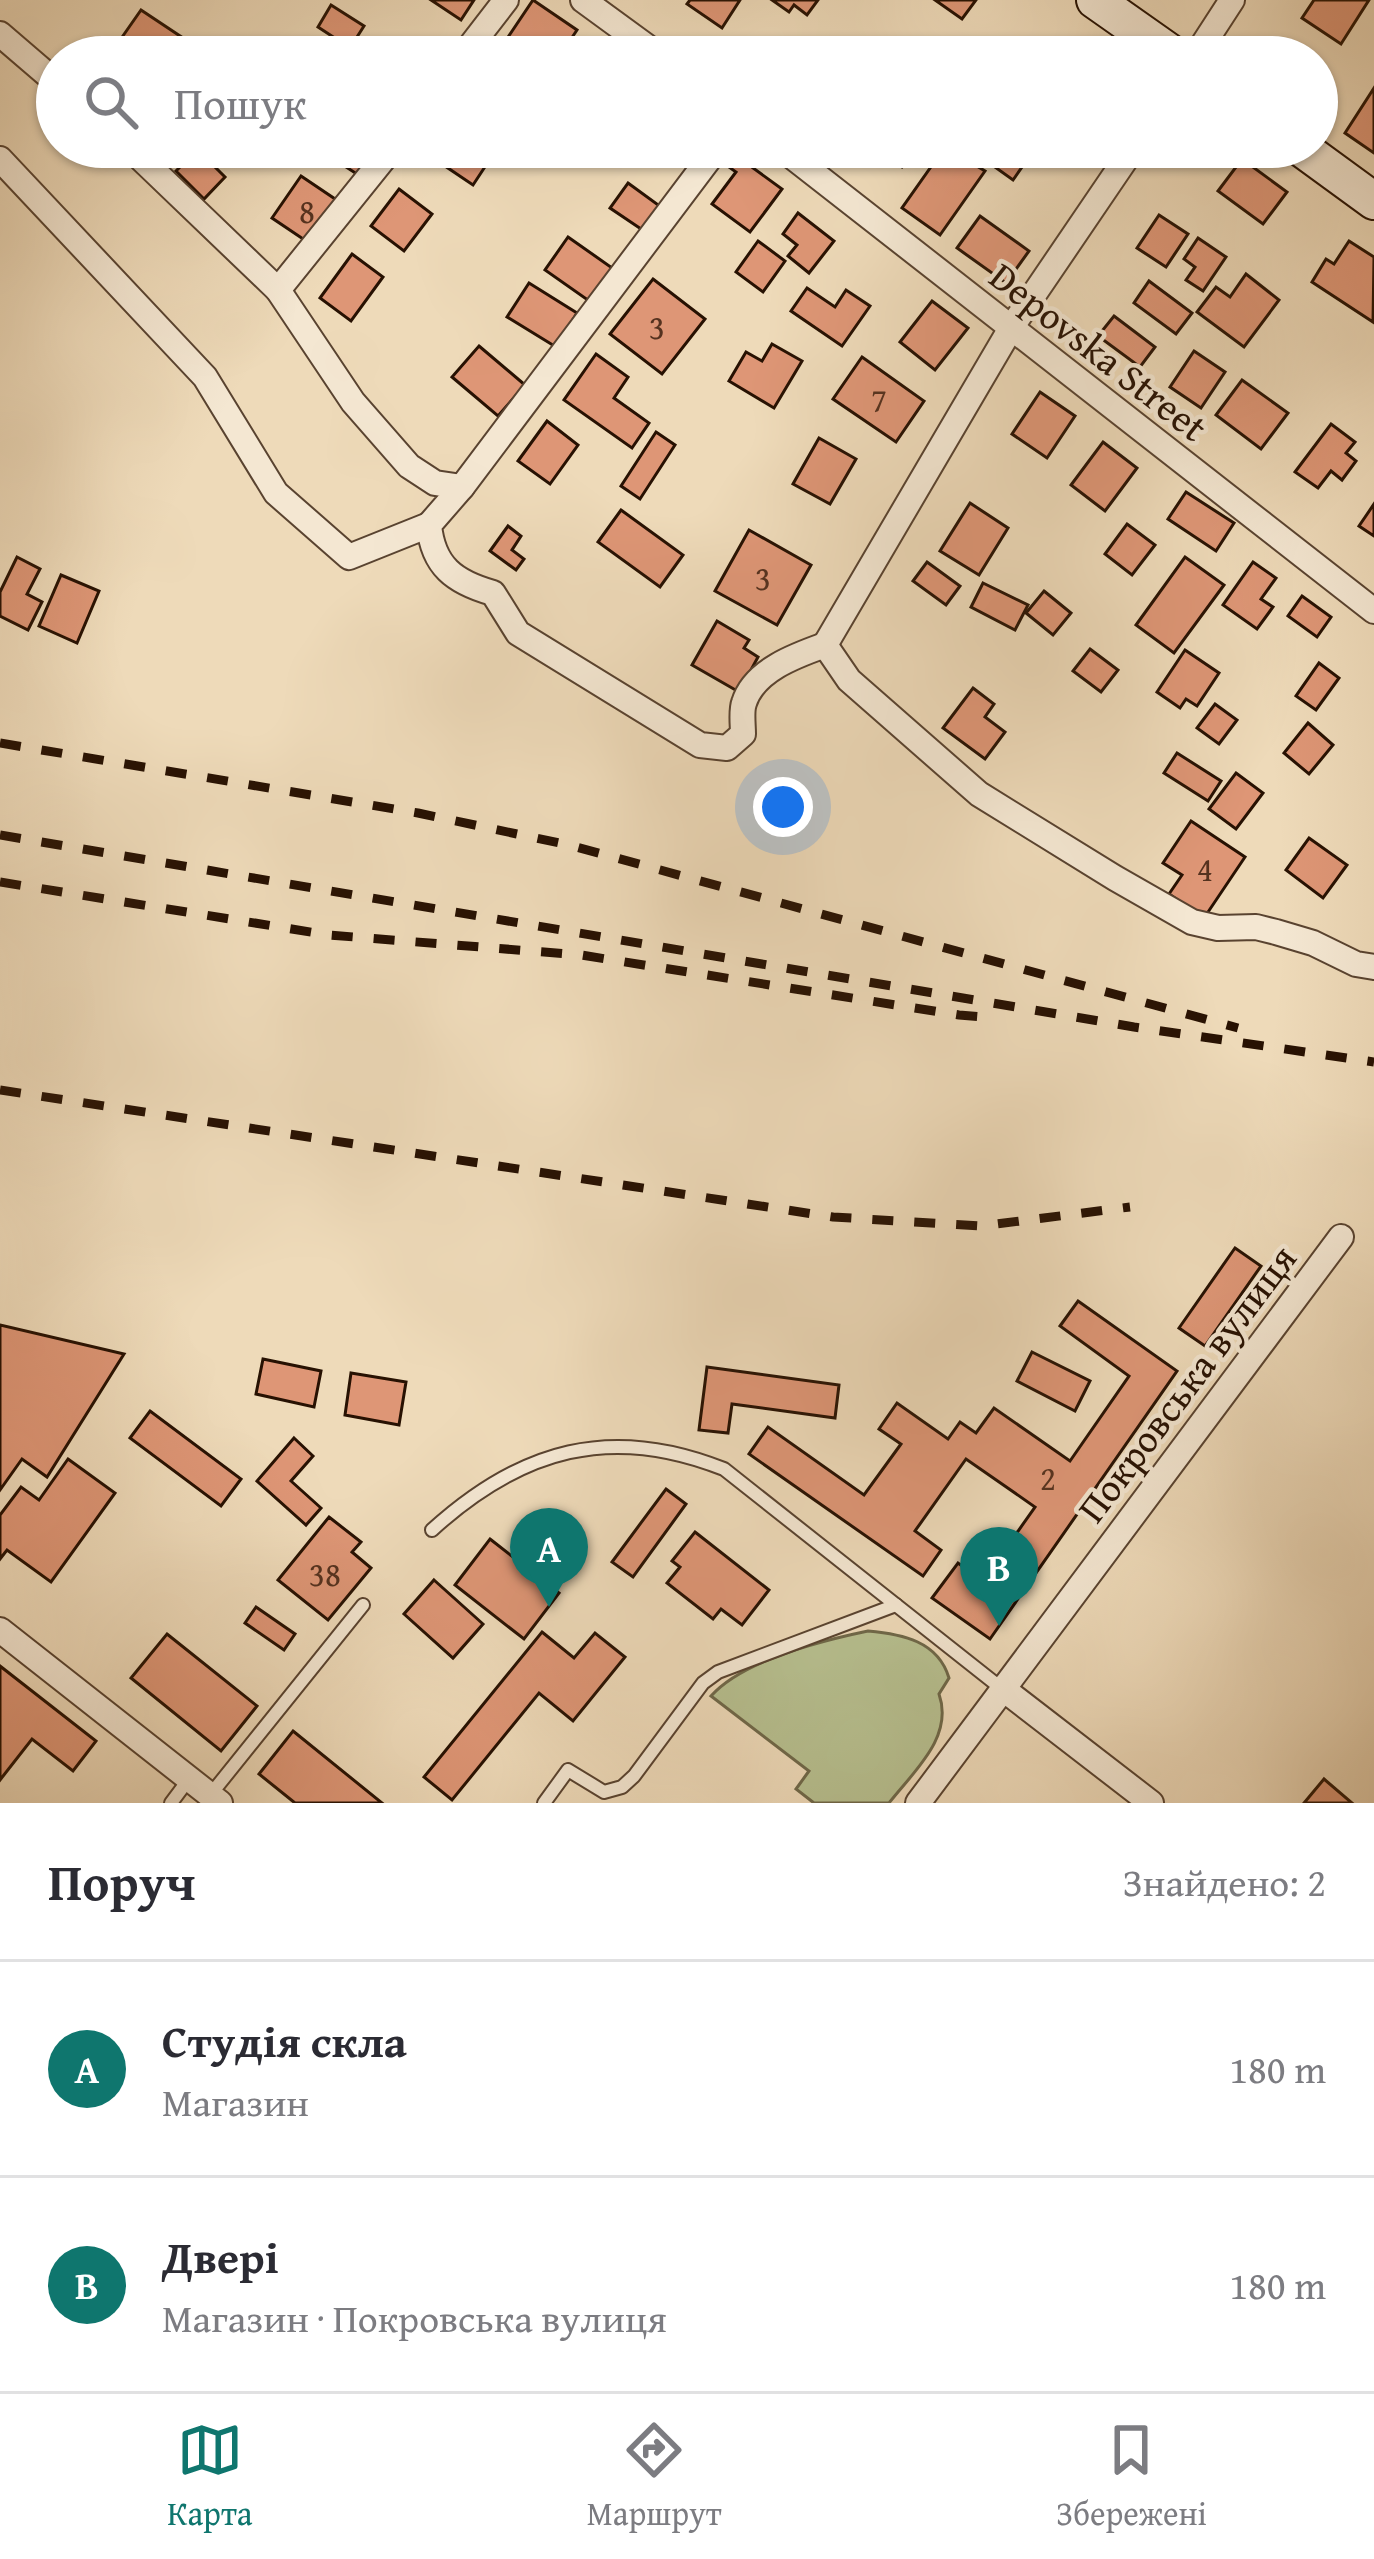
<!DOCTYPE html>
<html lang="uk">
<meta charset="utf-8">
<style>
body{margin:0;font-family:"Gentium Book Plus",serif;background:#f2f2f3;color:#2b2b33}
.you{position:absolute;left:783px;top:807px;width:42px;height:42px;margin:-30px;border:9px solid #fff;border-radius:50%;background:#1a73e8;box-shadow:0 0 0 18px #1a73e833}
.badge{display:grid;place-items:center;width:78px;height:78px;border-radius:50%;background:#0f766e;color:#fff;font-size:39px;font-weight:700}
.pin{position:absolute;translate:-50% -99px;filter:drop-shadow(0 3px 6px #0008)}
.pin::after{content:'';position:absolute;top:63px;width:42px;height:36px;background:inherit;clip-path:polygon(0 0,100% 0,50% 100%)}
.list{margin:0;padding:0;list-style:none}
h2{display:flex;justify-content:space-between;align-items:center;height:156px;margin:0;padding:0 48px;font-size:51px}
h2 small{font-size:39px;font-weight:400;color:#7c7c81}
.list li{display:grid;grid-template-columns:78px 1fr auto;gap:36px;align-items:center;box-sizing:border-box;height:216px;padding:0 48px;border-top:3px solid #e1e1e2}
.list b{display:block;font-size:45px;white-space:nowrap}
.list p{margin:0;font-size:39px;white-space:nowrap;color:#7c7c81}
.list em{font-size:39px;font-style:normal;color:#7c7c81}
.icon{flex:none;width:66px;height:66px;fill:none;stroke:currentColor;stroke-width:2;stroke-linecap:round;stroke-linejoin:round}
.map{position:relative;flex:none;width:1374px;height:1803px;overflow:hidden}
.search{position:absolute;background:#fff;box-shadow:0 3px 9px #0004;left:36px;right:36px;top:36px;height:132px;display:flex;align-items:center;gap:30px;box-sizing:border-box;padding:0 42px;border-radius:66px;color:#7c7c81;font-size:45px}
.sheet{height:588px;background:#fff}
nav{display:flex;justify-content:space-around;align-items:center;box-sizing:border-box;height:168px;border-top:3px solid #e1e1e2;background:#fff;font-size:33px;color:#7c7c81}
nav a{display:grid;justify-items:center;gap:6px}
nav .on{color:#0f766e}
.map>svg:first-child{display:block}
</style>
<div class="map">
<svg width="1374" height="1803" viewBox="0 0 1374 1803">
<rect width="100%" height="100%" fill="#eedab9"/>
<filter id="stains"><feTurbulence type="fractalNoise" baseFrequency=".00167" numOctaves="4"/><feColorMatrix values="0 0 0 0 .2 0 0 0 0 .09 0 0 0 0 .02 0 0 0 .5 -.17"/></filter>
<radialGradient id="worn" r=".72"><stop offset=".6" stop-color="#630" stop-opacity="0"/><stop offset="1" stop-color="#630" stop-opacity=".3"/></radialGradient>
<path fill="#b7c090" stroke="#6f6849" stroke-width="3" d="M868 1631C902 1634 938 1641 949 1678L939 1694C954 1737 914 1771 889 1803H814L796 1789 809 1771 711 1696C743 1660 820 1641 868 1631Z"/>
<g fill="#de9676" stroke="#271102" stroke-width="3">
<polygon points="431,0 474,0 461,20"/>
<polygon points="533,0 577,30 559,57 524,57 504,43"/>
<polygon points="690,0 740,0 722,28 687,4"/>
<polygon points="772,0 818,0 807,15 794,5 789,12"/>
<polygon points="935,0 976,0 962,19"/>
<polygon points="1314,0 1369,0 1341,44 1302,18"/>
<polygon points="331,5 364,26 350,48 318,27"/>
<polygon points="141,10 183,38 170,57 117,57 111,53"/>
<polygon points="603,43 621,57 593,57"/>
<polygon points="395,44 415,57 386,57"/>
<polygon points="1374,88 1374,153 1345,133"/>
<polygon points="200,147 219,147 225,153 213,165 225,177 204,199 176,171"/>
<polygon points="322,147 383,147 363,178 320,150"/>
<polygon points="454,147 498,147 473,185 442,164"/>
<polygon points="733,147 752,147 762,155 753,168 782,189 750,232 712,204 736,172 722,162"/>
<polygon points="876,147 918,147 902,167"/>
<polygon points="945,147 985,171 940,235 902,208"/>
<polygon points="967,147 1036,147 1013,180"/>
<polygon points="1242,159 1287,192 1263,224 1218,191"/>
<polygon points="301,176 341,203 312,245 272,218"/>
<polygon points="628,183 661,207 644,231 610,208"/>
<polygon points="399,189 432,214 404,251 371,226"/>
<polygon points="798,213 834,241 809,273 788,256 797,245 783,234"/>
<polygon points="1159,215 1188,234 1166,267 1137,248"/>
<polygon points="980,216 1029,251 1006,283 957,248"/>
<polygon points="568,237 615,270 592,303 545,270"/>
<polygon points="1198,238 1226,257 1203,291 1186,280 1195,267 1184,259"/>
<polygon points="758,241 785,261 763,292 736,272"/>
<polygon points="1349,241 1374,257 1373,322 1312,282 1326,259 1334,264"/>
<polygon points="352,254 383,277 351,321 320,298"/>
<polygon points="1246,274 1279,300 1244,347 1197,312 1216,287 1230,297"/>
<polygon points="653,279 705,319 662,374 610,334"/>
<polygon points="1149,281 1192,313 1176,334 1134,303"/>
<polygon points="529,283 577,313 556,347 507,317"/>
<polygon points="807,288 835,307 846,290 870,306 842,346 791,311"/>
<polygon points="932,301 968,328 935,370 900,342"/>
<polygon points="1114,316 1155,347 1140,367 1098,336"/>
<polygon points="772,344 802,361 774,408 729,381 746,352 762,361"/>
<polygon points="479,346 525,385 498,416 452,377"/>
<polygon points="1194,351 1225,372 1201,408 1170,387"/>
<polygon points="596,354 628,377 614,398 649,423 632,448 564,400"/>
<polygon points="862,357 924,401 896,442 833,399"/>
<polygon points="1242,380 1288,413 1261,449 1216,415"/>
<polygon points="1040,392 1075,416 1047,458 1012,434"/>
<polygon points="547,421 578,445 550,484 518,461"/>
<polygon points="1331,424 1355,442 1346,453 1356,461 1342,480 1331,471 1318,488 1295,472"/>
<polygon points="656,432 675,445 640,499 621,486"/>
<polygon points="819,438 856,459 830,504 793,484"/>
<polygon points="1103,442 1137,468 1105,511 1071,485"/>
<polygon points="1186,492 1234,523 1216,551 1168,519"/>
<polygon points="970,503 1008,528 979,575 940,551"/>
<polygon points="1374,504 1374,536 1359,526"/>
<polygon points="621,510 683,555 660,587 598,542"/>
<polygon points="1127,524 1155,545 1132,575 1105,554"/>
<polygon points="508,526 521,536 512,550 524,559 516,570 490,551"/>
<polygon points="749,530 811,565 777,625 715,591"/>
<polygon points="17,557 40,569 27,594 42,602 28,630 0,616 0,592"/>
<polygon points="1185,557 1224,585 1174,653 1136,625"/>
<polygon points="927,562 960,586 946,605 913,581"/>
<polygon points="1253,562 1276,578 1261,599 1273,607 1257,629 1223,605"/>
<polygon points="61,575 99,591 77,643 39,626"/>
<polygon points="983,583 1028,605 1015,630 971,607"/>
<polygon points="1044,591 1071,613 1053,635 1026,613"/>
<polygon points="1302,596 1331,617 1317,637 1288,616"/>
<polygon points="717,621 749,640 744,648 758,657 739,692 692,665"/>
<polygon points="1090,649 1118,670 1101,692 1073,671"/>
<polygon points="1185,650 1219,673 1197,706 1186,699 1180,708 1157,692"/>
<polygon points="1319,663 1339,678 1316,710 1296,696"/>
<polygon points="973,688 994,704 985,717 1005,732 985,759 943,728"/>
<polygon points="1215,704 1237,720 1219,744 1197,728"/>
<polygon points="1308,723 1333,745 1309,774 1284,753"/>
<polygon points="1177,753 1221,781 1208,801 1164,773"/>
<polygon points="1236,773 1263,793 1236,829 1209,809"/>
<polygon points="1191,821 1245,857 1204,918 1169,894 1182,875 1163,863"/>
<polygon points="1309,838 1347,865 1323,898 1286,870"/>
<polygon points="1235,1248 1261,1266 1205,1346 1179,1328"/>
<polygon points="1078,1301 1177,1371 990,1639 932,1598 958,1563 983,1581 1035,1507 966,1459 915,1531 941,1550 923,1576 749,1454 768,1427 864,1495 901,1444 879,1429 897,1403 948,1439 960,1422 976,1433 994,1408 1070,1461 1129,1376 1060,1326"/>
<polygon points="0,1325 124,1354 47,1477 22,1459 0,1490"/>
<polygon points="1032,1352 1090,1381 1075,1411 1017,1381"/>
<polygon points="263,1359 321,1371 314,1407 256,1394"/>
<polygon points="707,1367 839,1385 835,1418 732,1404 728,1433 699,1430"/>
<polygon points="351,1373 406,1382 399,1425 345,1415"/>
<polygon points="150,1411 241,1479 221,1506 130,1438"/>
<polygon points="294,1438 313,1456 291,1481 321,1508 306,1525 257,1481"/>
<polygon points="68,1459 115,1493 51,1582 7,1550 0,1559 0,1515 21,1487 39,1500"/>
<polygon points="666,1489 686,1504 633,1577 612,1562"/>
<polygon points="329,1517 361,1542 352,1552 371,1568 328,1620 278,1580"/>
<polygon points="695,1532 769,1590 742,1625 721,1609 713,1619 667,1583 680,1567 672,1561"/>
<polygon points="490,1539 559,1593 524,1639 455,1585"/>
<polygon points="434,1580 483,1624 453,1658 404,1614"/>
<polygon points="256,1607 295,1634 284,1650 245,1623"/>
<polygon points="542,1632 574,1658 595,1633 625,1657 573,1721 539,1693 452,1800 424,1777"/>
<polygon points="167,1634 257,1706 221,1751 131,1678"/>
<polygon points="0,1666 96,1741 73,1771 32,1739 0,1780"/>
<polygon points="293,1731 382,1803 295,1803 259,1774"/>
<polygon points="1324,1779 1352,1803 1304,1803"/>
</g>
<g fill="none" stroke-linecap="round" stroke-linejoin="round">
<defs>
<g id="lane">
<path d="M432 1530C521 1449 611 1424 724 1469L1001 1688"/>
<polyline points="211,1794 363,1605"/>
<polyline points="171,1803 189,1779"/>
<polyline points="544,1803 568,1770 604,1792 622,1787 634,1776 703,1683 718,1672 896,1605"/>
</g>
<g id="street">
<polyline points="583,0 661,57"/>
<polyline points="0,34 57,83"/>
<polyline points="462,57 506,0"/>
<polyline points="1195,57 1232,0"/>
<path d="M129 147 278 290 353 402 409 466 435 483 462 487 429 525C433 566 454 582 493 593L518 633 700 745 727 748 743 734C743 725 741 711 744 703 754 670 797 655 825 645L849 680 979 794 1115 878 1192 922 1218 928 1256 927 1276 932 1313 943 1356 964 1374 967"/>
<polyline points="780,147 1374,611"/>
<polyline points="0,159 205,377 276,493 349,557 429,525"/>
<polyline points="278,290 393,147"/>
<polyline points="462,487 718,147"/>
<polyline points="825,645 1011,328 1134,147"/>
<polyline points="0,1630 220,1803"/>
<polyline points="1002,1688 1151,1803"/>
<polyline points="918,1803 1341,1237"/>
</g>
<g id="secondary">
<polyline points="1095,0 1176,57"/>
<polyline points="1300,147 1374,201"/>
</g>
</defs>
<use href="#lane" stroke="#594330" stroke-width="16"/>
<use href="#street" stroke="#594330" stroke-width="28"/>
<use href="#secondary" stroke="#271102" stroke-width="40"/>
<use href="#lane" stroke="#f4e7d2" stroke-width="12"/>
<use href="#street" stroke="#f4e7d2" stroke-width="24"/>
<use href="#secondary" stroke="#f4e7d2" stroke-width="36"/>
<g stroke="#271102" stroke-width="9" stroke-dasharray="21 21" stroke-linecap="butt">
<polyline points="0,743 418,813 569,845 1238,1028"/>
<polyline points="0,835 1134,1027 1374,1062"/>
<polyline points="0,882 329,935 581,955 959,1015 996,1018"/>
<polyline points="0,1090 833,1217 981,1226 1130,1207"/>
</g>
</g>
<g text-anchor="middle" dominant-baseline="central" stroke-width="9" stroke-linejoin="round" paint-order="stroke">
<g font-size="33" fill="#55321f">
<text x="307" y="211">8</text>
<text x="657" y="327">3</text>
<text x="879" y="400">7</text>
<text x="763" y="578">3</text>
<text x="1205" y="869">4</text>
<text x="1048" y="1478">2</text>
<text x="325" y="1574">38</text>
</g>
<g font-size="39" fill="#271102" stroke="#f4e7d2">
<text transform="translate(1099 351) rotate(38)">Depovska Street</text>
<text transform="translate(1186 1383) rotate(-53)">Покровська вулиця</text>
</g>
</g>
<rect width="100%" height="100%" filter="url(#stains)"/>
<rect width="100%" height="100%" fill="url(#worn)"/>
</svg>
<div class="you"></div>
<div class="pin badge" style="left:549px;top:1607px">A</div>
<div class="pin badge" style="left:999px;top:1626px">B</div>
<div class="search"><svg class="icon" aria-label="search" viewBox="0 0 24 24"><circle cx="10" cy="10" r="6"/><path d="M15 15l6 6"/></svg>Пошук</div>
</div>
<section class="sheet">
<h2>Поруч<small>Знайдено: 2</small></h2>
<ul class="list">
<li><span class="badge">A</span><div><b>Студія скла</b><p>Магазин</p></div><em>180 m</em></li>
<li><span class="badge">B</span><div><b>Двері</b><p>Магазин · Покровська вулиця</p></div><em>180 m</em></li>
</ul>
</section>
<nav>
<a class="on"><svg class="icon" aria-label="map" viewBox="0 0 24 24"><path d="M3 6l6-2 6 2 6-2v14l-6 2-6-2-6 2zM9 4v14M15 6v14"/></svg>Карта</a>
<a><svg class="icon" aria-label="directions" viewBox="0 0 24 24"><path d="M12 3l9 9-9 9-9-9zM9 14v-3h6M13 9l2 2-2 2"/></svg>Маршрут</a>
<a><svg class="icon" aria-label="saved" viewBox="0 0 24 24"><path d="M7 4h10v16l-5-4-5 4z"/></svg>Збережені</a>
</nav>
